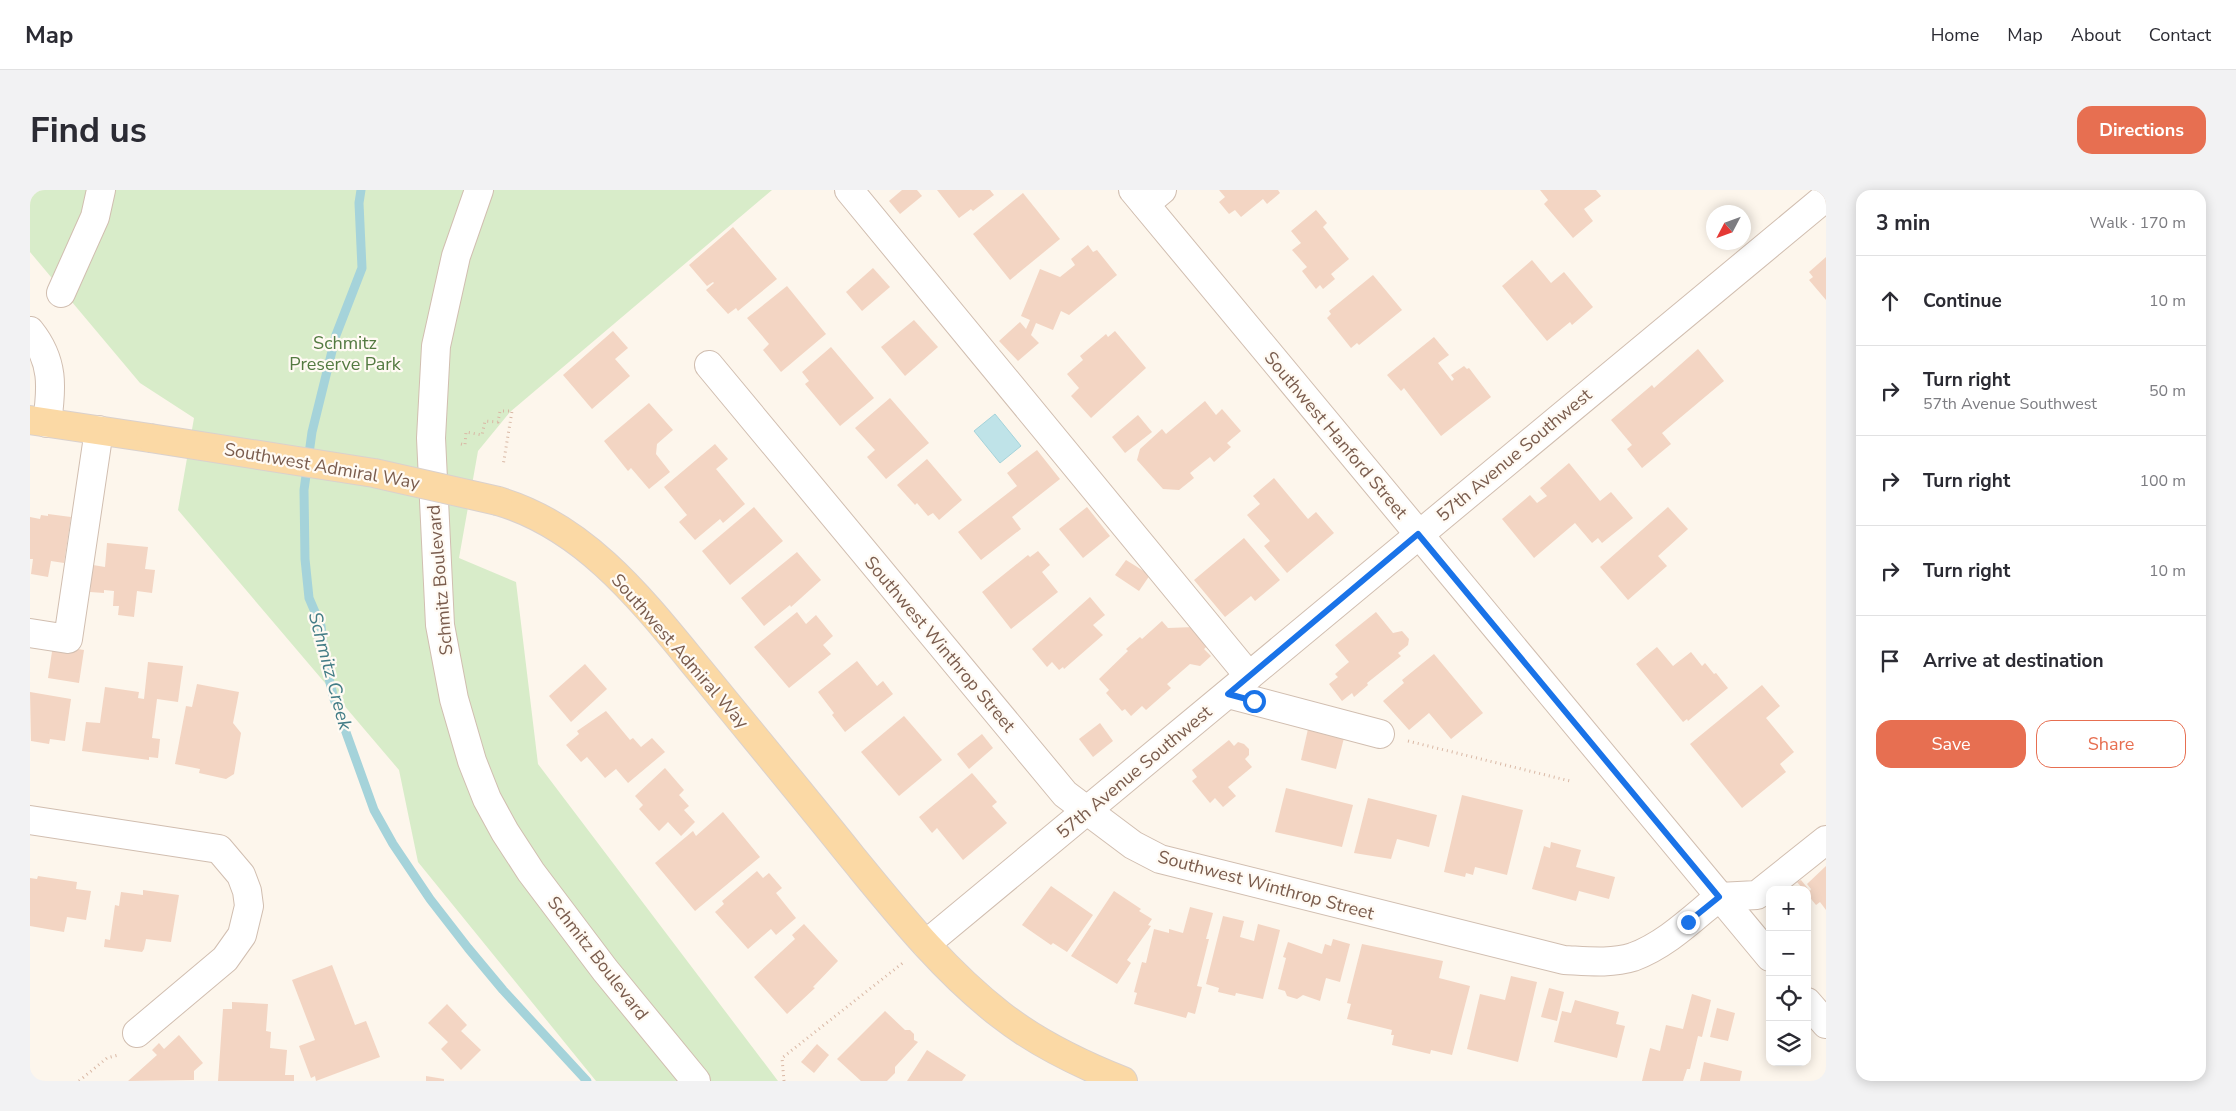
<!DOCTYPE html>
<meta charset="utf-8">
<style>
body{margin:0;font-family:"Nunito Sans",sans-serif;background:#f2f2f3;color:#2b2b33}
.controls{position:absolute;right:15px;bottom:15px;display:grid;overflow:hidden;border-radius:10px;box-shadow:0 2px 12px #0003}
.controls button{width:45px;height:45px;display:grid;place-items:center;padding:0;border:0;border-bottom:1px solid #e1e1e2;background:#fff;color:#2b2b33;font:25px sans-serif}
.compass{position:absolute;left:1676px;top:15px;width:45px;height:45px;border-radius:50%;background:#fff;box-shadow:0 2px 12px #0003;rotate:229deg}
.stop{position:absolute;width:15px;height:15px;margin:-11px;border:4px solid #1a73e8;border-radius:50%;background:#fff}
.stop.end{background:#1a73e8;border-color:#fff;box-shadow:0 1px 5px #0008}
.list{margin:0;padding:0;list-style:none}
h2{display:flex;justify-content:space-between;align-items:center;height:65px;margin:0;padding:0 20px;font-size:21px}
h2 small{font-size:16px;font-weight:400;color:#7c7c81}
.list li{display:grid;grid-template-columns:32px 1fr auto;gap:15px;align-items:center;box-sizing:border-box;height:90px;padding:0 20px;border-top:1px solid #e1e1e2}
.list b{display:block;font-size:19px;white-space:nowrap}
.list p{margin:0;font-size:16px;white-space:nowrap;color:#7c7c81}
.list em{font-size:16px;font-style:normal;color:#7c7c81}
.actions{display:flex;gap:10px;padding:15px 20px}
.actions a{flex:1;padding:11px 0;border:1px solid #e76f51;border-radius:15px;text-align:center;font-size:18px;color:#e76f51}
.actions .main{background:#e76f51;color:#fff}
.icon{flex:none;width:28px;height:28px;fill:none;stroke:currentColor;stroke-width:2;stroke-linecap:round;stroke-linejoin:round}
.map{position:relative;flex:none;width:1796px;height:891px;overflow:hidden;border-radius:15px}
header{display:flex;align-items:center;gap:30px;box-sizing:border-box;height:70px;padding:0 25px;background:#fff;border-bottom:1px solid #e1e1e2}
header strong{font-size:24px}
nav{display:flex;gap:28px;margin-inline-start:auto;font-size:18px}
.intro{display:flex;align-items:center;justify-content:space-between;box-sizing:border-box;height:120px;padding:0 30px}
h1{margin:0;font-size:35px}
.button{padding:12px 22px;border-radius:15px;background:#e76f51;color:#fff;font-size:18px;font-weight:700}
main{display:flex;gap:30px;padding:0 30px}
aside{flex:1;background:#fff;border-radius:15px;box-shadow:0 2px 12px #0003}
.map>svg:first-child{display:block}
</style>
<header>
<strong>Map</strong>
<nav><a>Home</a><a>Map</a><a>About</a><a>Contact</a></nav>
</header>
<div class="intro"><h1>Find us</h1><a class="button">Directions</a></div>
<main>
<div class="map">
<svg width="1796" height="891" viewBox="0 0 1796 891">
<rect width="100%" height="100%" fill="#fdf6ec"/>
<polygon fill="#d8ecc9" points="0,0 742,0 480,222 448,261 429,368 486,392 508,574 748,891 566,891 388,672 369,580 148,320 164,228 110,193 0,62"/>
<polygon fill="#bfe3e8" stroke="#a5d3da" points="965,224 991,256 970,273 944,241"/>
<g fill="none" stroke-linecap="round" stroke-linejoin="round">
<polyline stroke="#a5d3da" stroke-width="9" points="331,0 329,13 332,78 306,145 282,242 274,300 275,369 279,408 291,436 295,472 304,509 344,620 363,654 400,709 438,758 473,800 557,891"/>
</g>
<g fill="#f3d5c3">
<polygon points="872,0 887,0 892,6 870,24 859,11"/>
<polygon points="907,0 960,0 964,5 943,21 941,19 929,28"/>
<polygon points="1189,0 1248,0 1250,3 1237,14 1233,9 1211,27 1205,20 1199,24 1189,12 1195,7"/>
<polygon points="1510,0 1566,0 1571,6 1554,19 1563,31 1543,48 1514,14 1518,10"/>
<polygon points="993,3 1030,49 980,90 943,44"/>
<polygon points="1286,20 1297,33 1293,37 1319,69 1301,84 1305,89 1293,99 1290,95 1286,99 1272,81 1277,77 1262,60 1271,53 1261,41"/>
<polygon points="703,37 747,89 708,121 706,118 698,124 676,100 684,93 683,92 677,96 659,75"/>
<polygon points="1058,55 1063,62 1067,60 1087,85 1039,125 1031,121 1023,140 1006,133 1001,145 1009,153 988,171 969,151 990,132 996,139 1000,130 991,126 1010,79 1030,87 1045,75 1041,69"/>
<polygon points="1796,67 1796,110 1779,90 1783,87 1779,82"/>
<polygon points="1502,70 1521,93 1534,82 1563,117 1542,135 1540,132 1517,151 1472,96"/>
<polygon points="843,78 860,97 832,121 816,102"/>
<polygon points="1343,85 1372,120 1329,155 1327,153 1321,158 1297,128 1301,124 1299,121"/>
<polygon points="757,96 796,144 751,182 733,160 739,154 717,128"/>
<polygon points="884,130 908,157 875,186 851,157"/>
<polygon points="583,141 598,158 585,169 600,186 562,219 533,185"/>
<polygon points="1085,141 1116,178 1061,228 1041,206 1049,198 1037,184 1053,170 1050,166 1076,144 1078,147"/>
<polygon points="1404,147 1419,165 1408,173 1422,191 1424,189 1421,185 1434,176 1437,179 1439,178 1461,207 1411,246 1374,198 1371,201 1357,185"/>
<polygon points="801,157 844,208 810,236 775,194 779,191 772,182"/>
<polygon points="1668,159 1694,191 1632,243 1641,254 1612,278 1597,259 1602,255 1581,230 1622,195 1624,198"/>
<polygon points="860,208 899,253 856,289 837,267 845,260 825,238"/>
<polygon points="1175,211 1186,225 1192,219 1211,241 1197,253 1201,257 1184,272 1180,267 1160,283 1164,288 1149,300 1133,299 1107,270 1110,259 1132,239 1136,244"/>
<polygon points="619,213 643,240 627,254 626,264 640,282 619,299 601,278 598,281 574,251"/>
<polygon points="1108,225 1122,242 1095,263 1082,247"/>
<polygon points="685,254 698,269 686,279 715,314 693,333 690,329 665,350 649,332 657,325 634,297"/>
<polygon points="1007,260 1030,289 982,327 991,339 951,370 928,342 987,296 977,283"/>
<polygon points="897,269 932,310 909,330 903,323 898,326 887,313 885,315 867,295"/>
<polygon points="1539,273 1570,311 1581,302 1603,328 1572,353 1568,348 1562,353 1545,333 1504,368 1472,329 1500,305 1507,313 1517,306 1510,298"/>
<polygon points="1244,288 1278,329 1286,322 1304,343 1257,383 1234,356 1240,351 1217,325 1230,314 1223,306"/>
<polygon points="724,317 753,351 700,395 672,361"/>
<polygon points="1057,317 1080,346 1053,368 1029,339"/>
<polygon points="1638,317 1658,339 1628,366 1637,376 1598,410 1570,377"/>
<polygon points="18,324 41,327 34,373 21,371 18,387 1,384 3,369 0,369 0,327 10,329 11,325 18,326"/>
<polygon points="1214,348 1250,390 1225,411 1221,406 1195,427 1164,390"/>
<polygon points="77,353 118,357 115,379 125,380 122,403 107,401 104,427 88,425 89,416 83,416 84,401 74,400 74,403 60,402 63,375 75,377"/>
<polygon points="1008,361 1020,375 1012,382 1028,402 981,439 952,402 998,365 1000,367"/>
<polygon points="767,362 791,390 761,417 760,415 734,436 711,408"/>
<polygon points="1096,370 1120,385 1109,401 1085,385"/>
<polygon points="1060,407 1075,425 1063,435 1073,445 1034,479 1033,477 1029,480 1022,472 1017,477 1002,459"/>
<polygon points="767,422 776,434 786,425 803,446 793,455 801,464 759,498 724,457"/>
<polygon points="1346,422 1363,443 1372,441 1379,449 1378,455 1368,463 1371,466 1337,493 1338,495 1324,507 1322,503 1312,511 1299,494 1308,487 1305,484 1319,472 1305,455"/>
<polygon points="1132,431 1138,438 1164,437 1179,454 1174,459 1181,466 1170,476 1160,474 1137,494 1141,498 1116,520 1112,516 1101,526 1095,519 1092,521 1076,503 1079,500 1069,489 1098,461 1096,459 1110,447 1112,449"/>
<polygon points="23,455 54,460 49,493 18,488"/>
<polygon points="1627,457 1643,476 1661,462 1672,476 1675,473 1684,484 1686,483 1698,498 1658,531 1657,529 1653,532 1606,474"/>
<polygon points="1404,464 1453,523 1421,549 1399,523 1379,540 1353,511 1374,493 1372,490"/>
<polygon points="827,471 847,496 853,491 863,504 815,542 802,525 804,523 788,502"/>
<polygon points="118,472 153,476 148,512 127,509 122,548 130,549 128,568 119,567 119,570 52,561 56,532 70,533 75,497 109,502 108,508 114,509"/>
<polygon points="555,474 577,499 541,532 519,506"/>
<polygon points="167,494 209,502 203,533 211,543 204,584 196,589 169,583 170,579 145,574 156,516 162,517"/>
<polygon points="1732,495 1750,516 1736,528 1764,562 1750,574 1756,582 1712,618 1660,554"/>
<polygon points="0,502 41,509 35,551 20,549 19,554 1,551"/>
<polygon points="576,521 600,550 603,548 611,557 622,548 635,562 598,593 586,579 575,588 557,567 551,572 536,555 549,544 547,541"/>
<polygon points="874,526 912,570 869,606 831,562"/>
<polygon points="1070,533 1083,551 1063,567 1049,549"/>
<polygon points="1278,539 1314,548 1306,579 1271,570"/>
<polygon points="952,544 963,558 939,579 927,564"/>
<polygon points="1199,550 1204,556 1208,552 1214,554 1219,559 1219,565 1215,569 1222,577 1198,597 1206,606 1193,617 1185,608 1180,613 1162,591 1167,587 1162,580"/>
<polygon points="635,578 654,600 649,605 659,616 654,620 665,632 651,646 638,632 629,641 609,619 613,615 605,606"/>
<polygon points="942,583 967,612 962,616 977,633 933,670 907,638 902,643 889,627"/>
<polygon points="1256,598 1323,615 1312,657 1245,642"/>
<polygon points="1432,605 1493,620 1477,685 1445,677 1443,685 1436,683 1435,687 1414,682"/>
<polygon points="1338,608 1407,625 1399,657 1367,649 1361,669 1324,663"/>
<polygon points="693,622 730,667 665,721 625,673 663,641 666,646"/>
<polygon points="1521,652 1551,660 1546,677 1585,687 1579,709 1549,701 1546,711 1502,699 1514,656 1520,658"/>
<polygon points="1796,676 1796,720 1790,712 1786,715 1777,704 1777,700 1774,700 1767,692 1771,690 1780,701 1781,699 1777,694"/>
<polygon points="727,681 733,688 739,683 752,698 746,703 766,728 746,745 741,739 718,759 685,722 694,714 692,711"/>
<polygon points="8,686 47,692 46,699 61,701 56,730 37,727 34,742 0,736 0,688 7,689"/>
<polygon points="1021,696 1063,725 1037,762 1023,753 1021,755 992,735"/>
<polygon points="113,700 149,705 141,752 116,749 114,759 112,762 74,757 75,749 80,750 85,715 89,716 91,702 113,705"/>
<polygon points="1084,701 1111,719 1109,721 1122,729 1118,735 1121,736 1097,770 1101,773 1087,794 1041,766"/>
<polygon points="1160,717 1183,723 1176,749 1179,749 1167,796 1172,797 1165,824 1158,822 1156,828 1104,814 1107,803 1104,802 1112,772 1116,773 1124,739 1139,743 1139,739 1153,743"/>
<polygon points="1193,726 1214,731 1210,747 1224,751 1228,734 1250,740 1233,809 1206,803 1205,806 1188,802 1189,798 1176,794"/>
<polygon points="774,734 808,771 783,797 785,798 757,824 724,787 765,749 762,745"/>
<polygon points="1303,749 1320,754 1310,792 1296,788 1290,811 1273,805 1267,809 1257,806 1255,801 1248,799 1256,768 1253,767 1258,752 1292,764 1295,754 1301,756"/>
<polygon points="1332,754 1413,771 1409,788 1440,796 1422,865 1401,860 1400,864 1362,855 1364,845 1361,845 1362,840 1317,829 1321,814 1317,813"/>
<polygon points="302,775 325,835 336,831 350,867 286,891 285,886 281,888 269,856 285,850 262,790"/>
<polygon points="1481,786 1507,792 1488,872 1437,859 1450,804 1475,810"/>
<polygon points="1519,798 1534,802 1527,831 1511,827"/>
<polygon points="1662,804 1681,810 1672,847 1668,846 1660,879 1657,879 1653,891 1612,891 1620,858 1630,861 1636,835 1653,839"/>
<polygon points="1545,810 1589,822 1586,834 1595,836 1587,868 1524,852 1532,821 1541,823"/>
<polygon points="202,812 238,814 236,841 241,842 240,858 257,860 255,885 264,885 264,891 188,891 193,819 202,819"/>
<polygon points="417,814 437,835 431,841 451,860 431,880 411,859 418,852 398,833"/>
<polygon points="1687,818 1705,823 1698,851 1680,847"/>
<polygon points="855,821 875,840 880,840 884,844 884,850 888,852 865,877 865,883 857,891 831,891 807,869"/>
<polygon points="149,845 173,873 164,881 164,890 98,891 127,865 122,860 129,853 134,859"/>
<polygon points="787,854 799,865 784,883 771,872"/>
<polygon points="897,860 936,885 932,891 877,891"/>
<polygon points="1674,872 1712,881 1710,891 1670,891"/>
<polygon points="396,886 414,889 414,891 396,891"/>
</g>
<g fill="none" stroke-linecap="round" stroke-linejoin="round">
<defs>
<g id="minor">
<polyline points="449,0 426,66 406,156 401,248 410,435 424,509 442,571 457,609 475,642 501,682 575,780 666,891"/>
<polyline points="819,0 1219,486"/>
<polyline points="1103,0 1740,767"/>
<polyline points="1115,14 1132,0"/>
<polyline points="31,103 65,27 71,0"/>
<path d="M0 141C24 171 22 197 17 233"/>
<path d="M679 175 1035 604 1103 655 1130 669 1534 770C1556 771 1581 774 1603 767 1636 755 1663 728 1689 707"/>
<polyline points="0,443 38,449 69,240"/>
<polyline points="1198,504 1350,544"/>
<polyline points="0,630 189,659 211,685 217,701 219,716 212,745 195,769 107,843"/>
<polyline points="1689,707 1727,705 1796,650"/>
<polyline points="896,754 1796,7"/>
<polyline points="1777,812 1796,834"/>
</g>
<g id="major">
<polyline points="0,230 120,248"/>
<path d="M468 311C560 338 618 418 676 488 725 548 774 607 822 667 868 723 913 780 971 825 1008 854 1050 874 1093 891"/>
</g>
</defs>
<use href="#minor" stroke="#d1beb0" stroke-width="30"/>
<use href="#major" stroke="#dad1cd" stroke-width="30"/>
<g stroke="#d9b8a5" stroke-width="3" stroke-dasharray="1 4" stroke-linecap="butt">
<polyline points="431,254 435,255 436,242 452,245 455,231 468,232 470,221 482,221 473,276"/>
<polyline points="1378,551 1540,591"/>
<polyline points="49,891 77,868 88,865"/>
<polyline points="754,891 752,868 874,772"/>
</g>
<use href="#minor" stroke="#fff" stroke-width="28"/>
<use href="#major" stroke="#fbd9a5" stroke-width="28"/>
<defs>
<polyline id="major-bridge" points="120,248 344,283 468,311"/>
</defs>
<use href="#major-bridge" stroke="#dad1cd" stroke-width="30" stroke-linecap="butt"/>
<use href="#major-bridge" stroke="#fbd9a5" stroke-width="28"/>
</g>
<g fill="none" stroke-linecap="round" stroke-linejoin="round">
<polyline stroke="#1a73e8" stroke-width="6" points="1224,511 1198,504 1388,344 1689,707 1658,732"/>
</g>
<g text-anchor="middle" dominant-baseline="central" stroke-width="4.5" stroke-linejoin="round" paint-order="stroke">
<g font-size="18" fill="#537a41" stroke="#fffaf3">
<text x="315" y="153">Schmitz<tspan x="315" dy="21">Preserve Park</tspan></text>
</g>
<g font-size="18" fill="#7a5c4d" stroke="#fffaf3">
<text transform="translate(1306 245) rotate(50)">Southwest Hanford Street</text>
<text transform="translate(1484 265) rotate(-40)">57th Avenue Southwest</text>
<text transform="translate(292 276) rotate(10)">Southwest Admiral Way</text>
<text transform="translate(410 390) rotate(-95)">Schmitz Boulevard</text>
<text transform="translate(910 454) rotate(50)">Southwest Winthrop Street</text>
<text transform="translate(650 461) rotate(49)">Southwest Admiral Way</text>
<text transform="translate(1104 582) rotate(-40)">57th Avenue Southwest</text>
<text transform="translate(1236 695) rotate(15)">Southwest Winthrop Street</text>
<text transform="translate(568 768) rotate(52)">Schmitz Boulevard</text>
</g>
<g font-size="19" font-style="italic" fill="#437c86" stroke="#fffaf3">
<text transform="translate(300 481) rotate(75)">Schmitz Creek</text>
</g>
</g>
</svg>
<div class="controls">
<button>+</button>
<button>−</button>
<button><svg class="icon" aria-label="locate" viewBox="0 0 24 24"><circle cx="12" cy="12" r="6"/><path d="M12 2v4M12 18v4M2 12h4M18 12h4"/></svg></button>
<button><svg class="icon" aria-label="layers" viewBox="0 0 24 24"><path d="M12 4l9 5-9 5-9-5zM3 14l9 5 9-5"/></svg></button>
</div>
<svg class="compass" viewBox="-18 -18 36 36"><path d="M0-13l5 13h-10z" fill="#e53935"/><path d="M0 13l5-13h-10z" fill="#7c7c81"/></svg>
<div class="stop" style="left:1224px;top:511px"></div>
<div class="stop end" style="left:1658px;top:732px"></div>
</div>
<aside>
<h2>3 min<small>Walk · 170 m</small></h2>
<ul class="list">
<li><svg class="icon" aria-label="ahead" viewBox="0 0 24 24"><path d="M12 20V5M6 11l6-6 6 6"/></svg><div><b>Continue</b></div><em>10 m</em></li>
<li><svg class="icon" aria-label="right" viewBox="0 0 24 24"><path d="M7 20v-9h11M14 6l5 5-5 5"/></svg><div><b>Turn right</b><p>57th Avenue Southwest</p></div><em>50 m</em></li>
<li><svg class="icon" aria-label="right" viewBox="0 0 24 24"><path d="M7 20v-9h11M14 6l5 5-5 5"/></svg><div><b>Turn right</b></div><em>100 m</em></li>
<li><svg class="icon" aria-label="right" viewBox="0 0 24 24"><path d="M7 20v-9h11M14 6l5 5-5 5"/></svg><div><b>Turn right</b></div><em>10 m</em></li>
<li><svg class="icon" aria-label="arrive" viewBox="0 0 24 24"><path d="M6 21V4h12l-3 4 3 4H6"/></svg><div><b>Arrive at destination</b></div></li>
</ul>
<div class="actions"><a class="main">Save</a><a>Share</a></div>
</aside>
</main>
